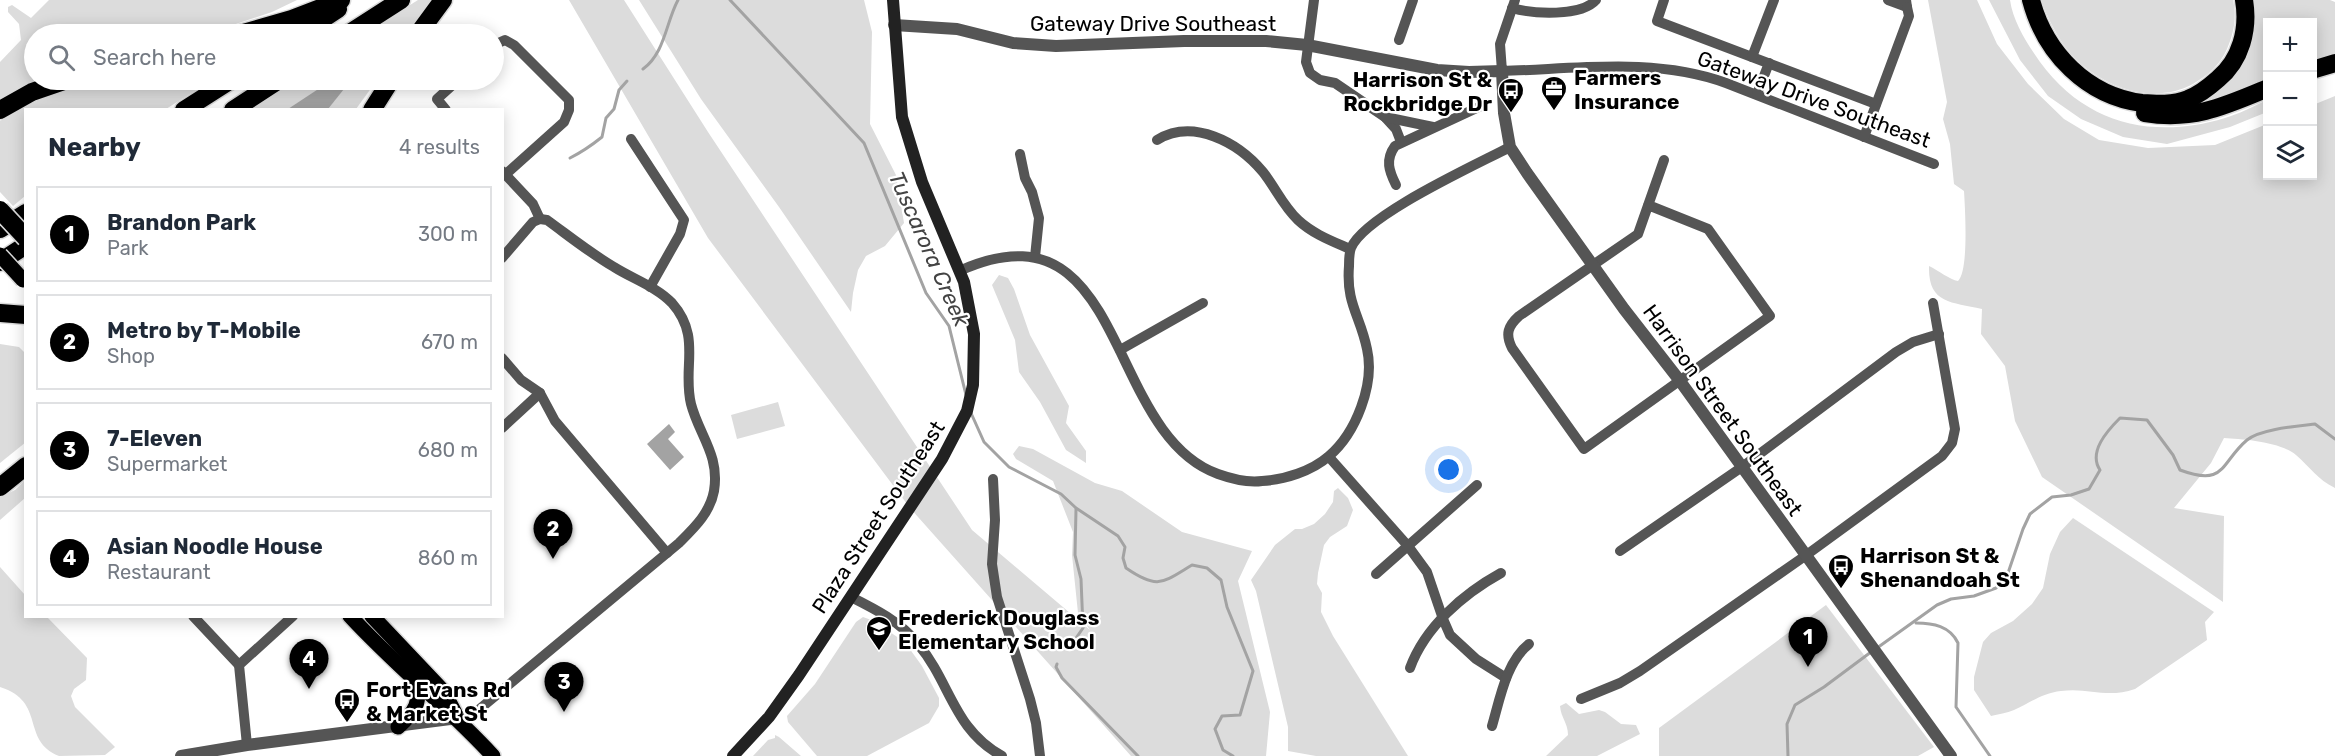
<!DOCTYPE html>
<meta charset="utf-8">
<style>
body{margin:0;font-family:Rubik,sans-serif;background:#f2f2f3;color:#1f2937}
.controls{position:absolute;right:18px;top:18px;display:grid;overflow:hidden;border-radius:0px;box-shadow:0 3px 15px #0003}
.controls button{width:54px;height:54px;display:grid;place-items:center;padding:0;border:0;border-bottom:2px solid #e0e1e3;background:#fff;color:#1f2937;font:30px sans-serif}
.you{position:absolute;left:1449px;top:470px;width:21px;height:21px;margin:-15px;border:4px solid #fff;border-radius:50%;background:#1a73e8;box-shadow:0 0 0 9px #1a73e833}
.badge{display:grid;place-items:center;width:39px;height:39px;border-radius:50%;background:#000;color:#fff;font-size:20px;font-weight:700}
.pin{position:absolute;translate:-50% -50px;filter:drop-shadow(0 2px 3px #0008)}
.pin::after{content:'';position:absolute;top:32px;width:21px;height:18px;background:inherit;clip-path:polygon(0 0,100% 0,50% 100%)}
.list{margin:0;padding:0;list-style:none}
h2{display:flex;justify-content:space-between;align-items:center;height:78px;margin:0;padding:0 24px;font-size:26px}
h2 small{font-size:20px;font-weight:400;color:#747a83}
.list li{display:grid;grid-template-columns:39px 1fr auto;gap:18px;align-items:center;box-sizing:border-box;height:96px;margin:0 12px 12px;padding:0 12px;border:2px solid #e0e1e3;border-radius:0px}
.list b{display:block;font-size:22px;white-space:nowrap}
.list p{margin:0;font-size:20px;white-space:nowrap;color:#747a83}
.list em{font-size:20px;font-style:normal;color:#747a83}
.icon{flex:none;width:33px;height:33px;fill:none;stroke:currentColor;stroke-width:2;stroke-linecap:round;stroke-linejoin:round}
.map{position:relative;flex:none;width:2335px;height:756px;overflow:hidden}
.search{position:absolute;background:#fff;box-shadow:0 3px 15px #0003;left:24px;top:24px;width:480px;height:66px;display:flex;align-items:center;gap:15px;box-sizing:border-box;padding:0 21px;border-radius:33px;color:#747a83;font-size:22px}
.panel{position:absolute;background:#fff;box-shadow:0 3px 15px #0003;left:24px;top:108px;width:480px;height:510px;border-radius:0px}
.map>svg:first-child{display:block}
</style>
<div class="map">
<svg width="2335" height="756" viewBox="0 0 2335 756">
<rect width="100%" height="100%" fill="#fff"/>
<g fill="#dcdcdc">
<polygon points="49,0 297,0 272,12 206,34 34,34 34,80 39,80 0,99 0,62 21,40 19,24 8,12 8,7 12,5 31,18"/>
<polygon points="418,0 434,0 413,34 364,34"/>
<polygon points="569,0 624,0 708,132 972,530 1090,630 1078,613 1072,555 1073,532 1053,481 1016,459 1013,454 1019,446 1033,449 1095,483 1122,491 1182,532 1252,551 1238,581 1270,712 1266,756 1131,756 910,508 708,238"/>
<polygon points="639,0 864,0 872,32 870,124 896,175 904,223 885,246 866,256 858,270 853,293 851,312 779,207 701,99"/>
<path d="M1928 0H1977L1997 44 2028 84 2064 119 2099 140 2148 148 2215 145 2267 124 2268 176H2312L2313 105 2335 96V488C2317 479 2311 468 2296 455 2281 442 2243 439 2224 438L2211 463 2174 508 2224 516 2223 602 2042 477 2015 421 2005 366 1981 334 1982 309C1951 302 1928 304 1929 266 1938 270 1950 280 1958 281 1969 271 1965 208 1964 191L1954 184 1950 144 1943 119 1947 102Z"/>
<path d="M1989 0H2010C2013 22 2028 45 2040 62 2085 124 2153 140 2225 118 2239 114 2254 106 2267 100V112L2230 127 2167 144 2123 137 2081 119 2048 96 2020 60Z"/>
<path d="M2041 0H2233C2237 17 2234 33 2227 49 2220 65 2208 75 2193 84 2149 108 2091 83 2064 45 2054 31 2047 16 2041 0Z"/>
<polygon points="2250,0 2330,0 2335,2 2335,55 2313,61 2312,22 2268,22 2267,79 2210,103 2196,105 2216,90"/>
<polygon points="103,80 212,80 166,109 26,110 25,196 13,206 0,192 0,121 46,96"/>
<polygon points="296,80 377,80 356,109 250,110"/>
<polygon points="999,275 1008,278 1014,289 1030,335 1069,406 1066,423 1086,451 1086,463 1066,450 1040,402 1019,372 1015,340 992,285"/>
<polygon points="0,344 19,347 25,353 26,442 0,463"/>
<polygon points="778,402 785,426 737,439 731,415"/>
<polygon points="25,480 25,498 0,520 0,497 15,490"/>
<polygon points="1338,488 1348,498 1353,510 1347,526 1330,537 1324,545 1318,573 1317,584 1322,593 1321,612 1333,636 1408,756 1316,756 1288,751 1288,727 1256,591 1251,580 1275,545 1295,529 1302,529 1314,524 1325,514 1333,502 1334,491"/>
<path d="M2073 518 2214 612 2205 622 2207 640 2135 689C2106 699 2088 687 2061 691 2042 693 2030 703 2014 710 2007 713 1998 714 1991 716L1974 690V677L1983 642 1991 633 2013 621 2032 604 2043 588 2050 554 2060 532Z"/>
<path d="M0 567 25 595 26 616 47 617 87 658 86 680 74 689 71 696 75 707 115 747 105 755 59 756C20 740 47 702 0 687Z"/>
<polygon points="1826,605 1934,747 1918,756 1659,756 1659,728"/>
<polygon points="863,617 874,621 903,641 909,648 922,666 939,698 939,706 929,723 867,756 817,756 788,722 787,716 815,684 856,622"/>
<path d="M1566 703 1579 714 1599 710 1605 712 1621 724 1636 725 1640 734 1597 756H1546L1568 735C1568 723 1561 718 1560 706Z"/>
<polygon points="775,735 779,737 801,756 753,756 768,740 775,738"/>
</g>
<g fill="#a3a3a3">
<polygon points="332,80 348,80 344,89 328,109 288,109"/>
<polygon points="669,424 675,432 668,439 684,457 670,470 647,444"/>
</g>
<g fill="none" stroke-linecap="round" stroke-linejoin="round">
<g stroke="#a3a3a3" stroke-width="3">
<polyline points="730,0 864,143 926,293 949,326 966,395"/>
<path d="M643 69C665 53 666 22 678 0"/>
<path d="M570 158C582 152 592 145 602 137L606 118 614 109 619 90 627 81"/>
<path d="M971 413 984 442 1009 467 1061 494 1076 508 1118 536 1125 547 1123 558 1126 568C1158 590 1162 583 1192 565L1207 568 1221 580 1227 607 1253 671 1240 715 1222 716 1215 729 1223 750 1233 756"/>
<path d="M1916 623C1933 623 1950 626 1958 643L1956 707 1990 756"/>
<polyline points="1074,641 1083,628 1081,579 1075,555 1076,509"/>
<path d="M1877 648 1937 605 1951 599 1974 596 1996 588 2008 573 2023 529 2030 514 2052 497 2071 495 2089 489 2100 470C2088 452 2107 431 2120 418L2147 420 2173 455 2180 470C2226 487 2220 463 2247 440 2260 429 2298 426 2315 424L2335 439"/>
<polyline points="1057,664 1056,667 1062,678 1138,756"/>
<polyline points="1788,756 1787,724 1795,705 1824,687 1871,652"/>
</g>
<defs>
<g id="primary">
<path d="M350 616C395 665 448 707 493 756"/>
<polyline points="372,616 444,692 455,713"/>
<path d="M398 727C414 713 424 701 413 680"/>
</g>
<g id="motorway">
<path d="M2031 0C2045 53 2087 96 2142 103 2157 104 2173 105 2188 99 2199 95 2209 87 2218 79 2241 60 2249 29 2244 0"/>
<polyline points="240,34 292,19 341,0"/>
<polyline points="300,34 338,9"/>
<polyline points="348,34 401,0"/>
<polyline points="418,34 443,0"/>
<polyline points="2312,70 2335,63"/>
<polyline points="0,110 32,92 67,80"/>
<polyline points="184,110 231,80"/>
<polyline points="233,110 279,80"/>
<polyline points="372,110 391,80"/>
<path d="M2145 113C2193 121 2225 106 2268 88"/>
<polyline points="0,229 26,213"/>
<polyline points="0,262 26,245"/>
<polyline points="0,313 26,315"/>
<polyline points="0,487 26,466"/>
</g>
</defs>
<use href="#primary" stroke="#dbdbdb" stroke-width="18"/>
<use href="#motorway" stroke="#dbdbdb" stroke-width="21"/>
<g stroke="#555" stroke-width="10">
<polyline points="1314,0 1306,62 1310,73 1320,80 1335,83 1385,117 1396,129 1401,142"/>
<path d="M1515 0 1500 44 1502 71C1576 69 1655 57 1726 83L1934 164"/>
<polyline points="1664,0 1657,21 1876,104"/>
<polyline points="1888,0 1907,7 1906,0"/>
<path d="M1512 8C1533 14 1581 17 1596 0"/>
<polyline points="1399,40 1413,0"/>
<polyline points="494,45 505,40 514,45 569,100 569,110 564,122 506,174"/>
<polyline points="1752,57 1774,0"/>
<polyline points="1757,94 1769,63"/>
<polyline points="446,110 437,99 458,80"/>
<polyline points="1385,117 1433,127"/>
<polyline points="1864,137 1909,16 1907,7"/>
<polyline points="631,139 684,220 680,234 650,287"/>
<path d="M1157 140C1193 118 1238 142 1263 172 1275 187 1283 206 1298 220 1313 234 1332 241 1350 249"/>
<polyline points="1020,154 1025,178 1032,192 1039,218 1035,257"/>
<polyline points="502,171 533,204 540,219"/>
<path d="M1396 185C1389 171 1385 160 1395 146L1481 106"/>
<path d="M1648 205 1708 229 1770 316 1584 449 1512 348C1505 334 1508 326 1519 316L1638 234 1664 160"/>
<path d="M959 271C1128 195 1103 433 1218 474 1232 479 1247 483 1262 481 1284 480 1312 471 1329 456 1356 433 1375 384 1367 349 1360 315 1346 304 1349 266 1349 260 1349 253 1351 248 1365 215 1476 165 1510 147"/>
<polyline points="1120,350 1203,303"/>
<polyline points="502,358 521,380 540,393 555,421 667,553"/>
<polyline points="502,428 540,393"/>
<polyline points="1329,457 1408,546 1427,572 1443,619 1450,635 1476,659 1506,678"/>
<polyline points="993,479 995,520 992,564 997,597 1030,699 1036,723 1040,756"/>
<polyline points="1620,551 1742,467 1896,352 1913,342 1939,334"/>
<polyline points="1376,574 1477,485"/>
<path d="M851 597C875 609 901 622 918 644 951 683 953 729 1002 756"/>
<polyline points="193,616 239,665"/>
<path d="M1410 668C1425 627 1463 594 1501 573"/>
<polyline points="1581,699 1620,683 1640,671 1805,556 1942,456 1952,443 1955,429 1933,303"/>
<path d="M458 718 476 712 679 543C694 528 710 513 714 491 720 455 699 435 691 404 682 367 702 337 672 303 657 287 633 279 614 267 590 253 569 236 547 220L540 219 533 222 502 258"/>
<path d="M1492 726C1500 699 1506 662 1529 644"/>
<polyline points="247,745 239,665 293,616"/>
</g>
<g stroke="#555" stroke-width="12">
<polyline points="894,25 957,29 1013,43 1056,46 1184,41 1266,41 1307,45 1437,70 1469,72 1502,71 1504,113 1510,147 1527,173 1624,309 1680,381 1951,756"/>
<polyline points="181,756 247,745 458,718"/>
</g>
<polyline stroke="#222" stroke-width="12" points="733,756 769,717 799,675 942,459 967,411 973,385 974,334 964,282 922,182 902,117 893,0"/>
<use href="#primary" stroke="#000" stroke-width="15"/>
<use href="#motorway" stroke="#000" stroke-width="18"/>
<defs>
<polyline id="primary-bridge" points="0,255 23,280"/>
<polyline id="motorway-bridge" points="0,210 26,238"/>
</defs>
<use href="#primary-bridge" stroke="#dbdbdb" stroke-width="18" stroke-linecap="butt"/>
<use href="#motorway-bridge" stroke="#dbdbdb" stroke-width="21" stroke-linecap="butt"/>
<use href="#primary-bridge" stroke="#000" stroke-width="15"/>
<use href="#motorway-bridge" stroke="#000" stroke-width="18"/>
</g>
<defs>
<symbol id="office-pin" viewBox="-11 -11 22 30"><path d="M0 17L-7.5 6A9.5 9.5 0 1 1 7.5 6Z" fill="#000" stroke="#fff"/><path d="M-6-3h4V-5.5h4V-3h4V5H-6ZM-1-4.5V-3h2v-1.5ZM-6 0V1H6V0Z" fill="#fff"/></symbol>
<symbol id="bus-pin" viewBox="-11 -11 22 30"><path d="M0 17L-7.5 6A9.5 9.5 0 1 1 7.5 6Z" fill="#000" stroke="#fff"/><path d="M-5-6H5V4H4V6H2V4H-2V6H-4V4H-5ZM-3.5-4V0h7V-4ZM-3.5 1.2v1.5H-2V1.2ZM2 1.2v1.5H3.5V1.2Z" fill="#fff"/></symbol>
<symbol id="school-pin" viewBox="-11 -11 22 30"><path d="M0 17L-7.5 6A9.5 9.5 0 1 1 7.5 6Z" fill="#000" stroke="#fff"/><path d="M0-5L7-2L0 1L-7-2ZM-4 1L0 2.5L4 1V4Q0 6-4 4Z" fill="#fff"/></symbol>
</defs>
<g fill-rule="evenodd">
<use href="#office-pin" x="1539" y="74" width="30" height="40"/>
<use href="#bus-pin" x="1496" y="76" width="30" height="40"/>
<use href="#bus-pin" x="1826" y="552" width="30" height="40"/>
<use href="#school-pin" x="864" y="614" width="30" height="40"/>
<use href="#bus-pin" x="332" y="686" width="30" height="40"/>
</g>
<g text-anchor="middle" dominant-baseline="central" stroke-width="4.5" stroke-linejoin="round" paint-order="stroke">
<g font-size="21" fill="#000" stroke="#fff">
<text x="1153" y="23">Gateway Drive Southeast</text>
<text transform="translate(1814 99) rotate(20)">Gateway Drive Southeast</text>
<text transform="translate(1723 410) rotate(54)">Harrison Street Southeast</text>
<text transform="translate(878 517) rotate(-57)">Plaza Street Southeast</text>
</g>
<g font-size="21" font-weight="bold" fill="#000" stroke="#fff" text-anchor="start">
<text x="1574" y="77">Farmers<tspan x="1574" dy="24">Insurance</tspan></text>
<text x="1492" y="79" text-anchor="end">Harrison St &amp;<tspan x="1492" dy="24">Rockbridge Dr</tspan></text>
<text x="1860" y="555">Harrison St &amp;<tspan x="1860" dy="24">Shenandoah St</tspan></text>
<text x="898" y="617">Frederick Douglass<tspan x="898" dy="24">Elementary School</tspan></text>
<text x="366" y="689">Fort Evans Rd<tspan x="366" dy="24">&amp; Market St</tspan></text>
</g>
<g font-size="22" font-style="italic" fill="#444" stroke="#fff">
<text transform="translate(929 249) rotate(66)">Tuscarora Creek</text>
</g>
</g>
</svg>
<div class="controls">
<button>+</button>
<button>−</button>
<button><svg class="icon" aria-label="layers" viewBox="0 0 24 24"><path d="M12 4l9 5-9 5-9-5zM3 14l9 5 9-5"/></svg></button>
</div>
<div class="you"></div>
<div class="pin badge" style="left:1808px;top:667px">1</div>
<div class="pin badge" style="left:553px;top:559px">2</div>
<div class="pin badge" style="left:564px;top:712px">3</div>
<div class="pin badge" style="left:309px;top:689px">4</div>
<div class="search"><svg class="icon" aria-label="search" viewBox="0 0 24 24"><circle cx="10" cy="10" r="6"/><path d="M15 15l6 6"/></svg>Search here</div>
<section class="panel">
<h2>Nearby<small>4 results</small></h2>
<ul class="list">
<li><span class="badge">1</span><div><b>Brandon Park</b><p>Park</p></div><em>300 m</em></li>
<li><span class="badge">2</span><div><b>Metro by T-Mobile</b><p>Shop</p></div><em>670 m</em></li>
<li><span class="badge">3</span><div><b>7-Eleven</b><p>Supermarket</p></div><em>680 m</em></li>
<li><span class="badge">4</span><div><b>Asian Noodle House</b><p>Restaurant</p></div><em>860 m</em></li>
</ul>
</section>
</div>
